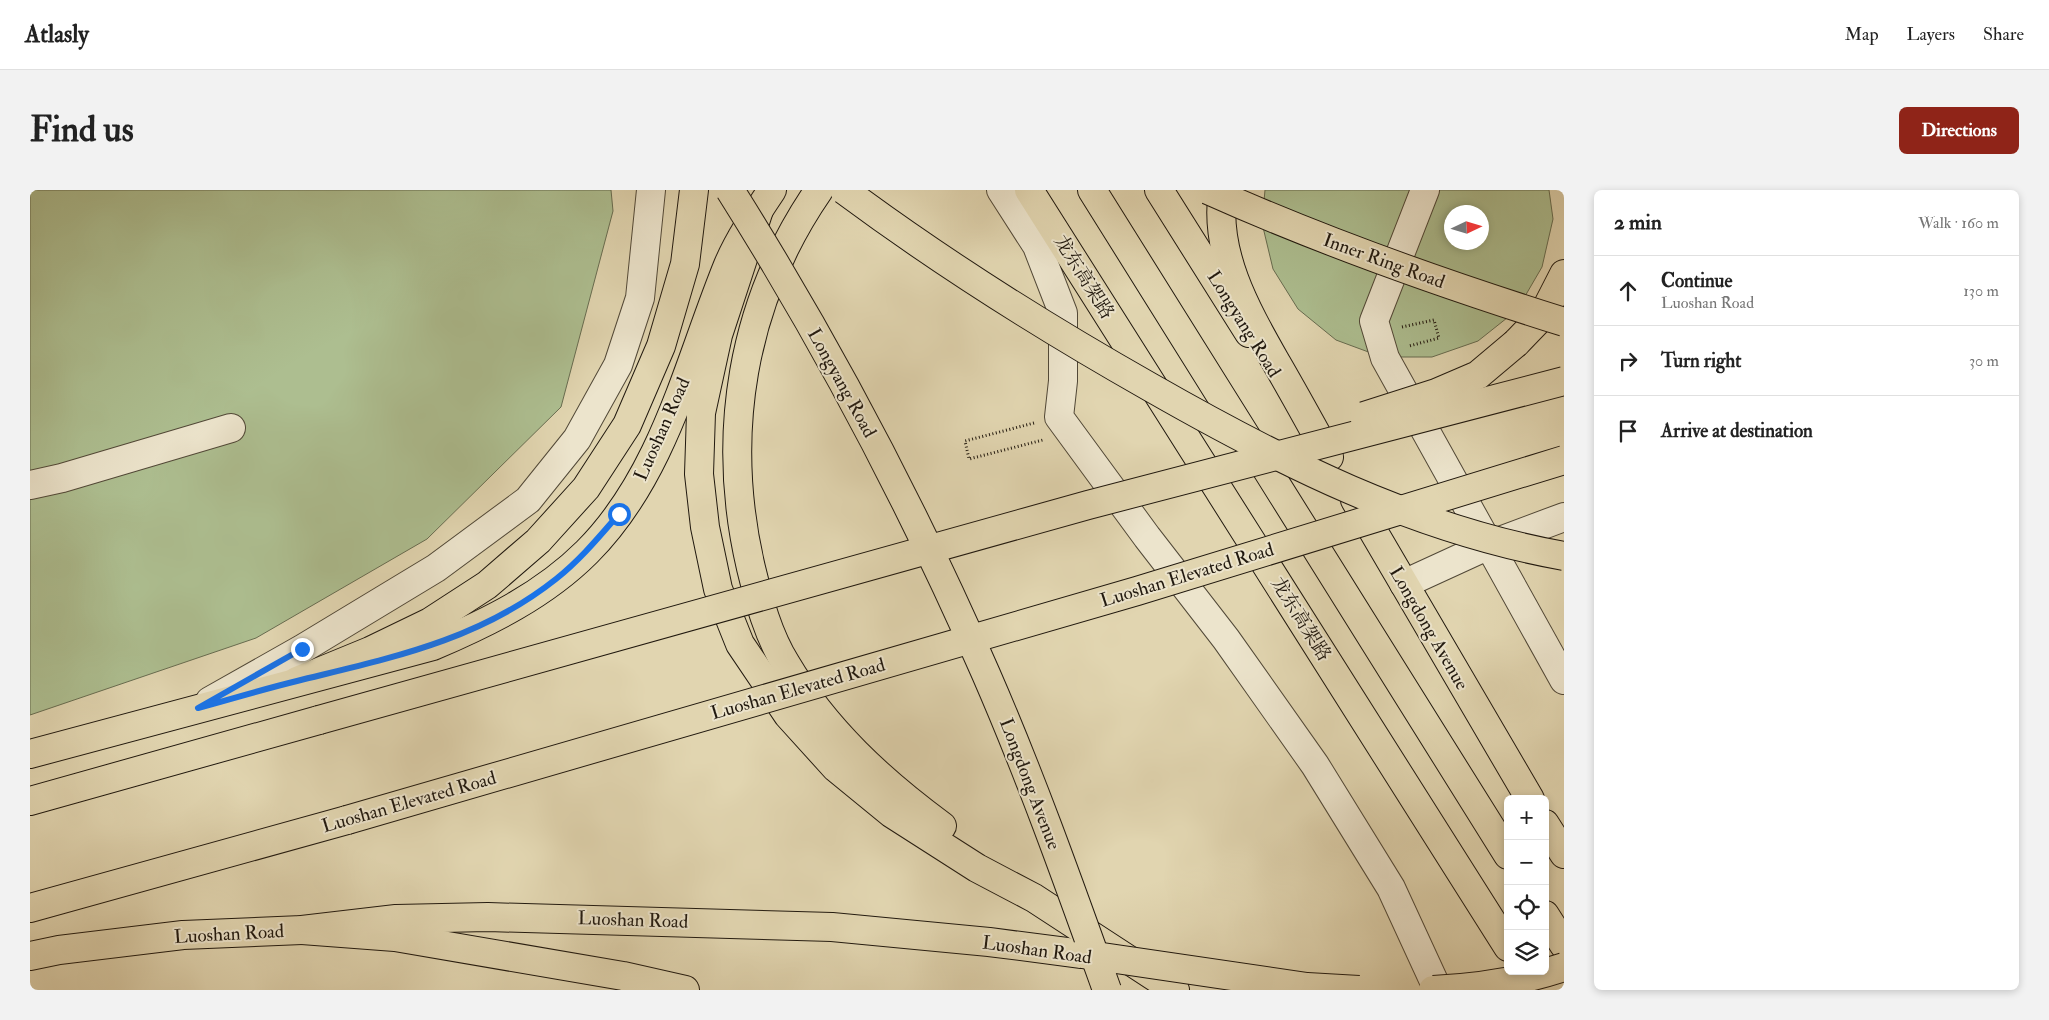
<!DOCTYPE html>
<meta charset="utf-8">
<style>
body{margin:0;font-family:"IM FELL Double Pica","Noto Serif SC",serif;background:#f2f2f2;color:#222}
.controls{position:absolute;right:15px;bottom:15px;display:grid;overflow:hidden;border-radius:8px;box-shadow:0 2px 8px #0003}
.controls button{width:45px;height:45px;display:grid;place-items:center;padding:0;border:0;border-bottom:1px solid #e0e0e0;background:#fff;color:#222;font:25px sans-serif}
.compass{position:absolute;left:1414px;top:15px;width:45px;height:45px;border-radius:50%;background:#fff;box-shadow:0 2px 8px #0003;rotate:86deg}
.stop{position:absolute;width:15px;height:15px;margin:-11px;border:4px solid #1a73e8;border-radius:50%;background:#fff}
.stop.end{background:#1a73e8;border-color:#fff;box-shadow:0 1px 5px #0008}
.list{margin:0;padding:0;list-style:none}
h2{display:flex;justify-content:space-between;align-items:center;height:65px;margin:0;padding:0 20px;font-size:21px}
h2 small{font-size:16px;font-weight:400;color:#767676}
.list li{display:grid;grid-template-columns:32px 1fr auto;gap:15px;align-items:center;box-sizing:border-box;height:70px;padding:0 20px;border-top:1px solid #e0e0e0}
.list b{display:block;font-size:19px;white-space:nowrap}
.list p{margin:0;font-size:16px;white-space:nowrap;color:#767676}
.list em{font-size:16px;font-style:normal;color:#767676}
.icon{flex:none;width:28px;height:28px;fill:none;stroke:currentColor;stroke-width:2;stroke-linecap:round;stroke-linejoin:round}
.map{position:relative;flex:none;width:1534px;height:800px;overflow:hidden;border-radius:8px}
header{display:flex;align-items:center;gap:30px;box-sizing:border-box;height:70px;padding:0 25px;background:#fff;border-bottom:1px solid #e0e0e0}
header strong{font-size:24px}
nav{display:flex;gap:28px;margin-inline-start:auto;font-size:18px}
.intro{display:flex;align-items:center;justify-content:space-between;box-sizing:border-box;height:120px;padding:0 30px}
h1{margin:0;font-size:35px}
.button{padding:12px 22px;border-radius:8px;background:#8f2418;color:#fff;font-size:18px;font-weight:700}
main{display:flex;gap:30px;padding:0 30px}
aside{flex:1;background:#fff;border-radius:8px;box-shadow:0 2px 8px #0003}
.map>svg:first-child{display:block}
</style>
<header>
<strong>Atlasly</strong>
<nav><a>Map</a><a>Layers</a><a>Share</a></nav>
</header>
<div class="intro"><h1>Find us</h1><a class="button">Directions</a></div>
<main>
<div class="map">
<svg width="1534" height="800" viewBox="0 0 1534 800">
<rect width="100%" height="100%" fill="#e1d5b0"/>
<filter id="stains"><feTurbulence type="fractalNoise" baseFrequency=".004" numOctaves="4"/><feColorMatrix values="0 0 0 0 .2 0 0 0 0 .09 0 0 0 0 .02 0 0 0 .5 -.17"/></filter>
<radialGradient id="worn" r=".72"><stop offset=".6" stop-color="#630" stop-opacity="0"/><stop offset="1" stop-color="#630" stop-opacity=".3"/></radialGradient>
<g fill="#adbe90" stroke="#676c50" fill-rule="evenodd">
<polygon points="0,0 581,0 583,21 531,217 397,349 226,448 0,525"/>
<path d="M1235 0H1519L1523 29 1512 77 1487 120 1448 151 1402 167H1352L1306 150 1268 119 1243 79 1232 33ZM1422 22H1452V52H1422Z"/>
</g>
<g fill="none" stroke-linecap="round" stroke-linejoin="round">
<defs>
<g id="minor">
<polyline points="971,0 1007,56 1033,123 1033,191 1029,227 1117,347 1196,449 1285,575 1361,698 1408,800"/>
<polyline points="1395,0 1344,131 1355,168 1534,490"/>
<polyline points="0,295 32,288 201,238"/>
<polyline points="1374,394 1459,355 1534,327"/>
<polyline points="180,511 272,459 406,378 498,310 547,249 588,175 610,108 621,0"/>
</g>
<g id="major">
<polyline points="1129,0 1219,143"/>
<polyline points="1325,310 1500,609"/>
<path d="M0 564 403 456C459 432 514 405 557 362 634 285 658 173 698 75 709 49 726 24 742 0"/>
<polyline points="1515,634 1534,664"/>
<polyline points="0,766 29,760 153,745 272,740 366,729 458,727 802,737 959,752 1052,764"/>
</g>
<g id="highway">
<path d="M789 0C711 113 690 246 721 378 729 411 738 445 756 474 795 540 851 591 912 636"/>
<polyline points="999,0 1478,757"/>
<polyline points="1062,0 1478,665"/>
<path d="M1193 0C1183 63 1217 121 1247 174 1265 205 1282 236 1299 267"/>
<polyline points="729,20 688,145 671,223 669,284 675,337 688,399 710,454 758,525 806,578 861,623 947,678 1004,708 1145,800"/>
<polyline points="1486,153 1513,125 1534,84"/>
<polyline points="267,491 340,461 400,432 457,395 508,351 556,298 597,235 631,156 655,74 664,0"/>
<polyline points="0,611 289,530"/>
<polyline points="0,718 317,630"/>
<polyline points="1515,725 1534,755"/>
<polyline points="272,740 365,747 593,786 655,800"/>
</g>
</defs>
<use href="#minor" stroke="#514837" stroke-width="30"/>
<use href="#major" stroke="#21190f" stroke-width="30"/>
<use href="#highway" stroke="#21190f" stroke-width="30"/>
<g stroke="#21190f" stroke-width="3" stroke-dasharray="1 2.5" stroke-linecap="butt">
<polyline points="1372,137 1404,130 1409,148 1379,156"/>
<polyline points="1004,233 935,251 939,269 1013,250"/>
</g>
<use href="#minor" stroke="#ece4cc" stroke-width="28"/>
<use href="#major" stroke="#e1d5b0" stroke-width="28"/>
<use href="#highway" stroke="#e1d5b0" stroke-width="28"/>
<defs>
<g id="major-bridge">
<path d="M700 0C797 154 883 317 956 484 1001 587 1039 694 1077 800"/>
<path d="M814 0C911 72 1014 137 1120 197 1251 272 1384 339 1534 366"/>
</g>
<g id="highway-bridge">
<path d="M1178 0C1294 52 1413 94 1534 132"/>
<polyline points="1334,226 1406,203 1448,185 1486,153"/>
<polyline points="289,530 1058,315 1534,191"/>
<polyline points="317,630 1107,401 1534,270"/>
<polyline points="1052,764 1277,797 1329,800"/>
<path d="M1403 800C1447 798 1492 791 1534 777"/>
</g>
</defs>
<use href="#major-bridge" stroke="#21190f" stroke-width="30" stroke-linecap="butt"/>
<use href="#highway-bridge" stroke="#21190f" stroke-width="30" stroke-linecap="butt"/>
<use href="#major-bridge" stroke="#e1d5b0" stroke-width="28"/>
<use href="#highway-bridge" stroke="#e1d5b0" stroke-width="28"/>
</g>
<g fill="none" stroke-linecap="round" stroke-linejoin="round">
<path stroke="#1a73e8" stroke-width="6" d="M272 459 168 518C201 509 234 499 267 491 360 468 448 451 526 389 550 370 569 347 589 324"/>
</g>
<g text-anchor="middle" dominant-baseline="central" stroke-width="4" stroke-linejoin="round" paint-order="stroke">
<g font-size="19" fill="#21190f" stroke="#ece4cc">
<text transform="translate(1354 71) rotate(20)">Inner Ring Road</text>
<text transform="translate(1054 87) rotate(58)">龙东高架路</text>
<text transform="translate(1214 134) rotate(58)">Longyang Road</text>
<text transform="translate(812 193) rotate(61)">Longyang Road</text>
<text transform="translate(632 239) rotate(-66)">Luoshan Road</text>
<text transform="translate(1157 385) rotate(-17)">Luoshan Elevated Road</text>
<text transform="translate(1271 429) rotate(58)">龙东高架路</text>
<text transform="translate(1399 438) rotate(60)">Longdong Avenue</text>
<text transform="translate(768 499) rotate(-16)">Luoshan Elevated Road</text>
<text transform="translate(1000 594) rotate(69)">Longdong Avenue</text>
<text transform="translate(379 612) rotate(-16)">Luoshan Elevated Road</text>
<text transform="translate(603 730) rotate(2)">Luoshan Road</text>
<text transform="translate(199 744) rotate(-3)">Luoshan Road</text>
<text transform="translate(1007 760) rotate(8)">Luoshan Road</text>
</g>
</g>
<rect width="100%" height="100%" filter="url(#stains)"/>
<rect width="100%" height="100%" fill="url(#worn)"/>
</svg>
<div class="controls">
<button>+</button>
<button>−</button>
<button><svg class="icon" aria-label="locate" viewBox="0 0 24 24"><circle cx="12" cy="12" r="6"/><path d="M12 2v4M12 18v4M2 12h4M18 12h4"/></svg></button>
<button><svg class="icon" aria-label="layers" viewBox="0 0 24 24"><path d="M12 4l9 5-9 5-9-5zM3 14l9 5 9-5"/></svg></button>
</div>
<svg class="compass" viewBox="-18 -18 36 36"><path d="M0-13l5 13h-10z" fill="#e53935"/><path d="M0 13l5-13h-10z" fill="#767676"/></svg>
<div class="stop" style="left:589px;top:324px"></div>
<div class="stop end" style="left:272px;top:459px"></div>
</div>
<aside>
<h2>2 min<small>Walk · 160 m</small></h2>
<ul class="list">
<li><svg class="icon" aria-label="ahead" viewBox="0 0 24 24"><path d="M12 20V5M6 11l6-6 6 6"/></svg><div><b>Continue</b><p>Luoshan Road</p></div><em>130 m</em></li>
<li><svg class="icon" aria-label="right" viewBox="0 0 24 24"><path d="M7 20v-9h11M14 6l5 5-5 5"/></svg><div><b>Turn right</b></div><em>30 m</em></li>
<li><svg class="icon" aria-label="arrive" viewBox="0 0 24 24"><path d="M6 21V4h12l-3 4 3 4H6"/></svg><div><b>Arrive at destination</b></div></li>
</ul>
</aside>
</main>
